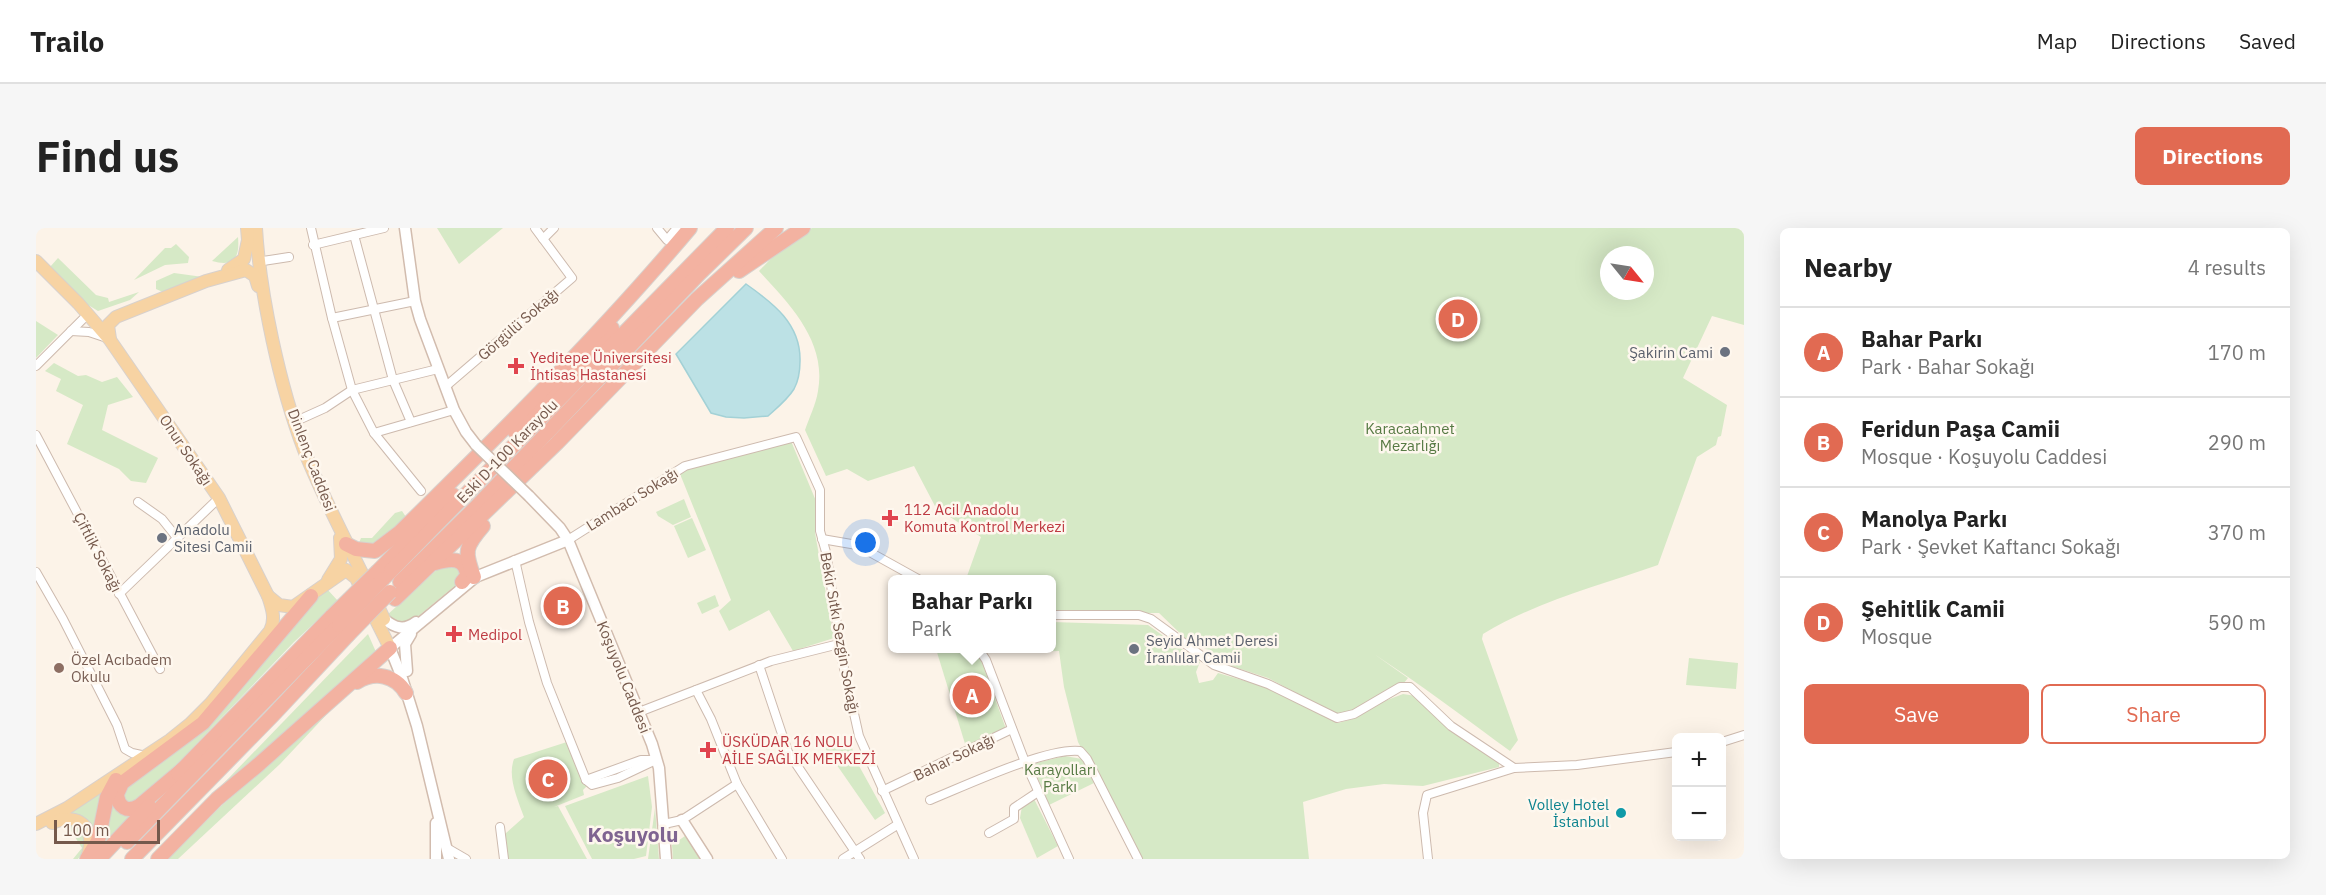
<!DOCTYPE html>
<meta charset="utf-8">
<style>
body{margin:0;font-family:"IBM Plex Sans",sans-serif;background:#f6f6f6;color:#222}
.controls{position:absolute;right:18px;bottom:18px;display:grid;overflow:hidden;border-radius:9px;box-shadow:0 6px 24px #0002}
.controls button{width:54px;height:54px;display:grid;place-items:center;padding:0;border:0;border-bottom:2px solid #e0e0e0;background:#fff;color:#222;font:30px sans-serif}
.compass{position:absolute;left:1564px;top:18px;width:54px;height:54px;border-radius:50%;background:#fff;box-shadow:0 6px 24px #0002;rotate:120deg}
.scale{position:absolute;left:18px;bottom:15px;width:106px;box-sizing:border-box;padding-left:6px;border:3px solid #75594c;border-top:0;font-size:16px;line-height:21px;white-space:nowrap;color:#75594c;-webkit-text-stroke:4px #fef7ee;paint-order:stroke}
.you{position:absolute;left:830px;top:315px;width:21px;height:21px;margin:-15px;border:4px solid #fff;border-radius:50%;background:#1a73e8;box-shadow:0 0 0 9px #1a73e833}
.badge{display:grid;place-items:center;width:39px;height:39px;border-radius:50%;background:#e16a52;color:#fff;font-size:20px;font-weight:700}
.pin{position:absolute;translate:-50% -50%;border:3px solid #fff;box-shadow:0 2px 6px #0006}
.popup{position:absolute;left:852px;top:347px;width:168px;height:78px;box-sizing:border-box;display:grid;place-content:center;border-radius:9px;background:#fff;filter:drop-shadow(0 2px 4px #0005);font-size:20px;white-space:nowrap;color:#767676}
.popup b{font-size:22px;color:#222}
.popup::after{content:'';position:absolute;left:50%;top:100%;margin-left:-12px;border:12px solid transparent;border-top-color:#fff}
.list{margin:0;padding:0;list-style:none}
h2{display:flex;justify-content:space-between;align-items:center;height:78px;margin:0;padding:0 24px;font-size:26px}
h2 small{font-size:20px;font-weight:400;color:#767676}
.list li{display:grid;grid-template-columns:39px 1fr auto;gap:18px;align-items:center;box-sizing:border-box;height:90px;padding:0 24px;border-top:2px solid #e0e0e0}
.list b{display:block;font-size:22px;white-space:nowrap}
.list p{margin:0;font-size:20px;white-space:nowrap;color:#767676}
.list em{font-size:20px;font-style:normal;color:#767676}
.actions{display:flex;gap:12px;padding:18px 24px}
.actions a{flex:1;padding:14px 0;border:2px solid #e16a52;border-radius:9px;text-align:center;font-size:21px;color:#e16a52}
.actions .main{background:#e16a52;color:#fff}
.map{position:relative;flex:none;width:1708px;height:631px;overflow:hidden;border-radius:9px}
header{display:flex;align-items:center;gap:36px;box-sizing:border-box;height:84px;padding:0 30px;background:#fff;border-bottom:2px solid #e0e0e0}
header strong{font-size:28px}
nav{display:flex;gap:33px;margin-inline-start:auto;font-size:21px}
.intro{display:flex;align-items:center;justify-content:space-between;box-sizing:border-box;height:144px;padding:0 36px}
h1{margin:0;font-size:42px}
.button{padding:15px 27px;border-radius:9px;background:#e16a52;color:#fff;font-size:21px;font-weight:700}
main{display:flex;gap:36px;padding:0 36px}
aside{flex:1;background:#fff;border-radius:9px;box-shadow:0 6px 24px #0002}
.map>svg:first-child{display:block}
</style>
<header>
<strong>Trailo</strong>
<nav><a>Map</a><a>Directions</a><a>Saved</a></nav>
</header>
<div class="intro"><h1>Find us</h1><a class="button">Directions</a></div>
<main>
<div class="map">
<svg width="1708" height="631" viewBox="0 0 1708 631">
<rect width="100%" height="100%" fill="#fcf3e8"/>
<g fill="#d6e9c6" fill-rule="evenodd">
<polygon points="401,0 467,0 423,36"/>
<path d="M776 0H1708V97L1676 88 1647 150 1691 177 1685 208 1682 209 1680 217 1661 229 1622 337C1562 358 1502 373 1447 406L1446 411 1482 512 1474 523C1429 490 1385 457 1338 426L1372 450 1367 456 1318 484 1300 486 1232 450 1180 433 1172 422 1151 412 1123 385H1016V352L930 351 945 309 900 280 878 238 832 253 811 241 790 248 769 202C773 190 780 176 782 163 791 113 753 76 723 43L751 14ZM1573 27H1609V63H1573Z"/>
<path d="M202 9C204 31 197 39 176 33Z"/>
<polygon points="140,16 153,29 152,35 129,37 98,52 129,20 135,20"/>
<polygon points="22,30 60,67 72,70 73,74 103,64 94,72 62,83 49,75 14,39"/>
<polygon points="138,45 167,49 129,65 120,61 120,53"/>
<polygon points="0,93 22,107 0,130"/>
<polygon points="18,135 42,148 50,147 66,154 81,149 97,169 72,177 66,202 122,230 110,255 95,253 83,241 31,216 47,177 20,163 25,151 9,143"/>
<polygon points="755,213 780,273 779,305 798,410 757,423 733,382 693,403 683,383 695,372 644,246 655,240"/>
<polygon points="648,271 655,289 637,297 622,288 620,284"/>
<polygon points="366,283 370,289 369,292 339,317 323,315 325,310 336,310 359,285"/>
<polygon points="656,290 670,322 652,330 638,298"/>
<path d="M418 338C424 344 426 347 421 356L374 395 365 397 350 388 404 339Z"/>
<polygon points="291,361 302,373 258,414 103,576 88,574 87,559"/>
<polygon points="679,367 683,378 666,386 661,375"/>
<polygon points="1016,394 1112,397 1164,434 1160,444 1163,455 1177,452 1182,445 1230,459 1302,495 1320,490 1346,474 1367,466 1380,468 1414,502 1463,534 1463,539 1387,558 1348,556 1310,561 1267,574 1273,631 1104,631 1042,514 1028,459 1023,423 954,425 949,421 1016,420"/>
<polygon points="332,406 340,424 248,506 185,558"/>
<polygon points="900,421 937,421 946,434 970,501 930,519"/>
<polygon points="1653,430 1702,435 1700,461 1650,457"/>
<polygon points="293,484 244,536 142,631 132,631 184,579"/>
<path d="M534 513 551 558 547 562 548 567 518 579 522 578 551 631H467L462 612 488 589C482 572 471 549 478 531Z"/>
<polygon points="789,520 816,520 822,536 849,585 839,592"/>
<polygon points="1029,528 1046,531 1058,555 1013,577 996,536"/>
<polygon points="612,548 616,579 610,628 598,631 556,631 529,578"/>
<polygon points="66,563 59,610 30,588"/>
<polygon points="998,571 1022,618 1001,630 984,590 986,578"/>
<polygon points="76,576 79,582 96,588 61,624"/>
<polygon points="619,580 623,631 612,631"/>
<path d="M34 597 43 598C50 610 51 620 42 631H37L46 620 32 598Z"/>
<polygon points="649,608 665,631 637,631 636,617"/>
</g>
<path fill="#bce1e5" stroke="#a3d1d6" stroke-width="1.5" d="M710 56C737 75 765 96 764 133 764 143 763 152 758 161 752 171 741 180 732 188L708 190 690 189 675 185 640 126Z"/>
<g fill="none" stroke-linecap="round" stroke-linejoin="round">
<defs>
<g id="street">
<polyline points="275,0 296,90 316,162 338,205 385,263"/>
<polyline points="621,0 631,12 641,0"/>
<polyline points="318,7 357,152 375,194"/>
<polyline points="507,11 518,0"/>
<polyline points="277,17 348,0"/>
<polyline points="227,33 253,29"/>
<polyline points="296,90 379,73"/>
<polyline points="35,103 53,104 71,110"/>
<polyline points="0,138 52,86"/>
<polyline points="409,159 536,50 499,0"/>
<polyline points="258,194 289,180 316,162 402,141"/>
<polyline points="338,205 418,182"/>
<polyline points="0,207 124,441"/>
<polyline points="102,274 126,291 142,311"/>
<polyline points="786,311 821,317 884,352"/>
<polyline points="532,312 649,238 760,209 784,262 784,303 790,324 807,436 823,508 878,631"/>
<polyline points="479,332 493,394 511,455 550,552"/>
<polyline points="0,344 27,391 81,497 89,521 96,525 110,528"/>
<polyline points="83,366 183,270"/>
<polyline points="1016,387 1103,387 1115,391 1178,437 1232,456 1301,490 1318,486 1364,459 1374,459 1415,498 1478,540 1541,537 1640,524"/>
<polyline points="942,420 950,432 989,534 1033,631"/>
<polyline points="723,437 752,524 824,631"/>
<polyline points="660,462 675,491 701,556 746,631"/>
<polyline points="603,484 735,433 803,416"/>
<polyline points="1686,514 1708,507"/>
<polyline points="550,552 556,557 582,550 620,532"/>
<polyline points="550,552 605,532 620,532"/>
<polyline points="846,563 976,501"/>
<path d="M894 572C929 558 1011 519 1044 523L1051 531 1102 631"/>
<polyline points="628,596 646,592 701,556"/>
<polyline points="464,599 468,631"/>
<polyline points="953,605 978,591 978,580 1002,564"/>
<polyline points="411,620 430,631"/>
<polyline points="807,631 861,597"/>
<polyline points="1392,631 1387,585 1391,567 1478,540"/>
</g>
<g id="secondary">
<polyline points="369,0 379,73 384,91 418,182 430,204 440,217"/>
<polyline points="493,268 524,300 532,312 616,516 623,540 630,631"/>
<polyline points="432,352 532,312"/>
<path d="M348 391C359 400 368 403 380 394"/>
<polyline points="371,443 369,416 375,406"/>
<polyline points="646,592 671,631"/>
<polyline points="400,595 400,631"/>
<polyline points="413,631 381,498 366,450 354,420 436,352"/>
</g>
<g id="primary">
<path d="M220 0C224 67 244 159 268 222 291 280 322 334 348 391"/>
<path d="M0 33 42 75 74 112 183 270 232 368C236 380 240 391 234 403L175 475 154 496 134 512 31 580 0 596"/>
<polyline points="192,42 208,31 212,12 211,0"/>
<polyline points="74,111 72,97 80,89 170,53 210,42 219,48 222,58"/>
<polyline points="292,352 305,331 304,310"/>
<polyline points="232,368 243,377 257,379 310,342 320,350 327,365"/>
<polyline points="336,384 354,420"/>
<path d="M16 595C43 583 60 600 52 627"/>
</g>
<g id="highway">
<polyline points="703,43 767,0"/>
<polyline points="479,204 576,100"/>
<path d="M310 316 320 321 339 323 364 304C464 206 564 107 654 0"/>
<path d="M399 335C413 331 430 328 431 348L426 354"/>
<polyline points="342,343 417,267"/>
<path d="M438 349C428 323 429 319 447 298"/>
<polyline points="347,351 691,0"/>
<polyline points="364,354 439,280 664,45 710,0"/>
<polyline points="359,371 521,215 661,71 740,0"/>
<path d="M321 454C339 443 359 447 370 465"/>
<path d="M147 541 103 578C91 585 82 579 81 566L86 555 167 495 275 368"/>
<polyline points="142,546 296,388"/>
<polyline points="91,614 303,397"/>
<polyline points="51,631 62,613 71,569 80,552"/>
<polyline points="63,631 113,578"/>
<polyline points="96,631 237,487 312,407"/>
<polyline points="122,631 181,571 222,537 354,420"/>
</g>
</defs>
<use href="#street" stroke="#cdbaae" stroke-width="10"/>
<use href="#secondary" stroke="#d2bcae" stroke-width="13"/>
<use href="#primary" stroke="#d8d1cd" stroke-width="14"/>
<use href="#highway" stroke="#d8d1cd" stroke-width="16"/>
<use href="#street" stroke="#fff" stroke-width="8"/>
<use href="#secondary" stroke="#fff" stroke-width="10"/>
<use href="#primary" stroke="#f7d3a3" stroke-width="12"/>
<use href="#highway" stroke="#f3b2a1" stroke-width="14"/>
<defs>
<polyline id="secondary-bridge" points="440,217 493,268"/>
<g id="highway-bridge">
<polyline points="296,388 342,343"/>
<polyline points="303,397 347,351"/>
<polyline points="312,407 354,364"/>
</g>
</defs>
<use href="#secondary-bridge" stroke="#d2bcae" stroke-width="13" stroke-linecap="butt"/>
<use href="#highway-bridge" stroke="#d8d1cd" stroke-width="16" stroke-linecap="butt"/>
<use href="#secondary-bridge" stroke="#fff" stroke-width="10"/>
<use href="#highway-bridge" stroke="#f3b2a1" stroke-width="14"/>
</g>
<g fill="#6b7280" stroke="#fef7ee" stroke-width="2">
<circle cx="1689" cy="124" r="6"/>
<circle cx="126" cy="310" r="6"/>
<circle cx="1098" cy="421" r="6"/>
</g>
<g fill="#e0444e" stroke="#fef7ee" stroke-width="2">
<path d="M477 129h6v6h6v6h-6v6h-6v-6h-6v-6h6z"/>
<path d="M851 281h6v6h6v6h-6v6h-6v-6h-6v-6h6z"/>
<path d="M415 397h6v6h6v6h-6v6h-6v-6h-6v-6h6z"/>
<path d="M669 513h6v6h6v6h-6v6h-6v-6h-6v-6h6z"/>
</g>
<circle fill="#8d6e63" stroke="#fef7ee" stroke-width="2" cx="23" cy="440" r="6"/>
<circle fill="#0f9aa8" stroke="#fef7ee" stroke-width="2" cx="1585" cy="585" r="6"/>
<g text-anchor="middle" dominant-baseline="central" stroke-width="5" stroke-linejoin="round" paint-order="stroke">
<g font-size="15" fill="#75594c" stroke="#fef7ee">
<text transform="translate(482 96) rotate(-41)">Görgülü Sokağı</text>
<text transform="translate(150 222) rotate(56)">Onur Sokağı</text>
<text transform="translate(471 223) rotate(-46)">Eski D-100 Karayolu</text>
<text transform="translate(276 232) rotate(69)">Dinlenç Caddesi</text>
<text transform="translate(596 271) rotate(-32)">Lambacı Sokağı</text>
<text transform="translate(62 324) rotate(63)">Çiftlik Sokağı</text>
<text transform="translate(804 405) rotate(80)">Bekir Sıtkı Sezgin Sokağı</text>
<text transform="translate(588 449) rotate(68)">Koşuyolu Caddesi</text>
<text transform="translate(918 529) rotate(-26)">Bahar Sokağı</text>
</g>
<g font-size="15" fill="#5b616d" stroke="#fef7ee" text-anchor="start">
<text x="1677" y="124" text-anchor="end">Şakirin Cami</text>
<text x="138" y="301">Anadolu<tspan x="138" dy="17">Sitesi Camii</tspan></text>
<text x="1110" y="412">Seyid Ahmet Deresi<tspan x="1110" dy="17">İranlılar Camii</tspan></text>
</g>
<g font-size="15" fill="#be3a42" stroke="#fef7ee" text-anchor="start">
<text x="494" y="129">Yeditepe Üniversitesi<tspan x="494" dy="17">İhtisas Hastanesi</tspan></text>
<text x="868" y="281">112 Acil Anadolu<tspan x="868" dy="17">Komuta Kontrol Merkezi</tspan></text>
<text x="432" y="406">Medipol</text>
<text x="686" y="513">ÜSKÜDAR 16 NOLU<tspan x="686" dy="17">AİLE SAĞLIK MERKEZİ</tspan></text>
</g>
<g font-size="15" fill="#577a44" stroke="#fef7ee">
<text x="1374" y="200">Karacaahmet<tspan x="1374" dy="17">Mezarlığı</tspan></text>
<text x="1024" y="541">Karayolları<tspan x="1024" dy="17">Parkı</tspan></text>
</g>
<g font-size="15" fill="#785e54" stroke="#fef7ee" text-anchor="start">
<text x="35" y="431">Özel Acıbadem<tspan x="35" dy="17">Okulu</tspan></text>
</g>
<g font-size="15" fill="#0d838f" stroke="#fef7ee" text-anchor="end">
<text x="1573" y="576">Volley Hotel<tspan x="1573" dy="17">İstanbul</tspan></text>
</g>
<g font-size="21" font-weight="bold" fill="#7f6491" stroke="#fef7ee">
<text x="597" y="606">Koşuyolu</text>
</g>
</g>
</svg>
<div class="controls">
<button>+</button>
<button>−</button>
</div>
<svg class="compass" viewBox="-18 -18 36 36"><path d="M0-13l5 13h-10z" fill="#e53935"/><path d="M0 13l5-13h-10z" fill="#767676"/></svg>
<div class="scale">100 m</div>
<div class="you"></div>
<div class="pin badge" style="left:936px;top:467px">A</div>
<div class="popup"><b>Bahar Parkı</b>Park</div>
<div class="pin badge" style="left:527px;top:378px">B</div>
<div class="pin badge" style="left:512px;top:551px">C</div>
<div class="pin badge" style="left:1422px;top:91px">D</div>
</div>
<aside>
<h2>Nearby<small>4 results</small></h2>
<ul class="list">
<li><span class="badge">A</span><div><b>Bahar Parkı</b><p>Park · Bahar Sokağı</p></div><em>170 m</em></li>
<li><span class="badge">B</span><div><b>Feridun Paşa Camii</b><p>Mosque · Koşuyolu Caddesi</p></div><em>290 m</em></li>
<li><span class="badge">C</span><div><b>Manolya Parkı</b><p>Park · Şevket Kaftancı Sokağı</p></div><em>370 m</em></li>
<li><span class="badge">D</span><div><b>Şehitlik Camii</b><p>Mosque</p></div><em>590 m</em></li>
</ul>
<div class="actions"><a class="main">Save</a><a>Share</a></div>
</aside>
</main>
